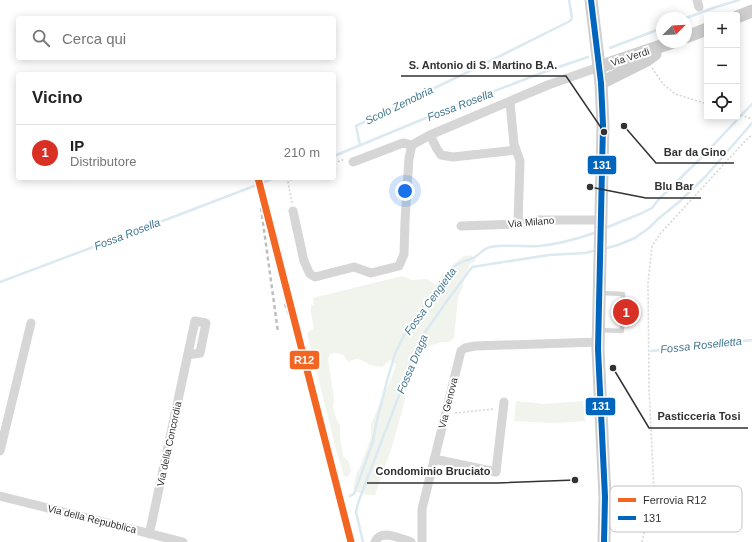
<!DOCTYPE html>
<html lang="it">
<meta charset="utf-8">
<style>
body{margin:0;font-family:Arial,sans-serif;background:#f6f6f6;color:#222}
.controls{position:absolute;right:12px;top:12px;display:grid;overflow:hidden;border-radius:4px;box-shadow:0 2px 10px #0003}
.controls button{width:36px;height:36px;display:grid;place-items:center;padding:0;border:0;border-bottom:1px solid #e0e0e0;background:#fff;color:#222;font:20px sans-serif}
.compass{position:absolute;left:656px;top:12px;width:36px;height:36px;border-radius:50%;background:#fff;box-shadow:0 2px 10px #0003;rotate:66deg}
.you{position:absolute;left:405px;top:191px;width:14px;height:14px;margin:-10px;border:3px solid #fff;border-radius:50%;background:#1a73e8;box-shadow:0 0 0 6px #1a73e833}
.badge{display:grid;place-items:center;width:26px;height:26px;border-radius:50%;background:#d93025;color:#fff;font-size:13px;font-weight:700}
.pin{position:absolute;translate:-50% -50%;border:2px solid #fff;box-shadow:0 1px 4px #0006}
.list{margin:0;padding:0;list-style:none}
h2{display:flex;justify-content:space-between;align-items:center;height:52px;margin:0;padding:0 16px;font-size:17px}
h2 small{font-size:13px;font-weight:400;color:#767676}
.list li{display:grid;grid-template-columns:26px 1fr auto;gap:12px;align-items:center;box-sizing:border-box;height:56px;padding:0 16px;border-top:1px solid #e0e0e0}
.list b{display:block;font-size:15px;white-space:nowrap}
.list p{margin:0;font-size:13px;white-space:nowrap;color:#767676}
.list em{font-size:13px;font-style:normal;color:#767676}
.icon{flex:none;width:22px;height:22px;fill:none;stroke:currentColor;stroke-width:2;stroke-linecap:round;stroke-linejoin:round}
.map{position:relative;flex:none;width:752px;height:542px;overflow:hidden}
.search{position:absolute;background:#fff;box-shadow:0 2px 10px #0003;left:16px;top:16px;width:320px;height:44px;display:flex;align-items:center;gap:10px;box-sizing:border-box;padding:0 14px;border-radius:4px;color:#767676;font-size:15px}
.panel{position:absolute;background:#fff;box-shadow:0 2px 10px #0003;left:16px;top:72px;width:320px;height:108px;border-radius:4px}
.map>svg:first-child{display:block}
</style>
<div class="map">
<svg width="752" height="542" viewBox="0 0 752 542">
<rect width="100%" height="100%" fill="#fff"/>
<g fill="#f1f3ed">
<path d="M471 255 476 261 470 264 466 273 462 289 458 297 454 338 449 342H441L429 346 416 358 409 375 404 404 390 453 375 495C366 495 360 495 353 489L356 474 361 465 371 437V424L393 374 396 364 390 360 382 367C378 366 374 367 371 365 363 362 358 355 349 362L345 358 344 355 336 353 330 354 328 359 334 399 333 407 336 418 340 425V436L343 456 349 462 351 470 348 477 344 476 336 449 307 333 314 329 311 312V305L314 306 313 298 402 276 412 280 427 279 436 285 443 273 455 263 464 256Z"/>
<polygon points="516,401 544,404 583,401 585,421 555,423 514,421"/>
</g>
<g fill="none" stroke-linecap="round" stroke-linejoin="round">
<g stroke="#dbe9f0" stroke-width="2.5">
<polyline points="686,18 716,7 739,0"/>
<polyline points="610,48 662,28"/>
<polyline points="360,145 356,126 476,68 570,21 572,18 569,0"/>
<polyline points="334,156 450,108 544,72 588,57"/>
<polyline points="264,182 275,178"/>
<polyline points="608,227 642,213 652,208 659,199 703,156 752,104"/>
<polyline points="607,248 618,245 635,238 649,228 658,219 679,202 706,176 752,123"/>
<polyline points="0,282 181,214 254,186"/>
<polyline points="651,351 752,340"/>
<path d="M350 496 354 494 357 486 373 441 377 420 387 381 395 354 402 339 413 320 453 268C461 260 466 262 475 257 480 254 483 249 490 247 506 244 524 247 540 246 558 244 577 239 594 233"/>
<polyline points="363,542 356,512 358,503 421,338 447,301 472,267 549,255 585,253 593,251"/>
</g>
<g stroke="#d4d4d4" stroke-width="1.5" stroke-dasharray="2 2" stroke-linecap="butt">
<polyline points="652,68 663,84 675,94 707,104"/>
<polyline points="737,114 752,119"/>
<polyline points="334,163 345,159"/>
<polyline points="292,203 288,182 290,180 295,178"/>
<polyline points="455,413 493,409"/>
<polyline points="642,542 654,491 649,388 648,283 652,246 660,234 746,140 752,135"/>
</g>
<g stroke="#d6d6d6" stroke-width="4.5">
<polyline points="601,293 623,294 623,306"/>
<polyline points="600,330 622,331 622,319"/>
</g>
<g stroke="#d6d6d6" stroke-width="9">
<polyline points="697,0 699,7"/>
<polyline points="510,102 514,144 520,161 518,224"/>
<polyline points="430,135 437,149 441,155 453,157 516,150"/>
<polyline points="353,162 403,143 412,145"/>
<polyline points="293,211 304,261 308,270 310,274 315,277 354,267 371,273 399,266 404,254 405,221 409,158 412,145 430,135 548,85 599,67"/>
<polyline points="461,226 518,224 539,220 601,220"/>
<polyline points="0,451 31,323"/>
<polyline points="434,459 496,472 504,402"/>
<polyline points="0,496 183,542"/>
<polyline points="149,534 151,526 195,321 206,323 200,353 188,355"/>
<path d="M375 542C381 528 401 539 411 542"/>
<polyline points="422,542 422,509 461,351 465,348 475,346 598,342"/>
</g>
<g stroke="#cfcfcf" stroke-width="13">
<polyline points="591,0 601,83 603,125 598,349 605,497 604,542"/>
<polyline points="737,17 752,11"/>
<polyline points="686,37 707,29"/>
<polyline points="599,67 673,42"/>
<polyline points="601,83 647,60 655,54"/>
</g>
<g stroke="#bebebe" stroke-width="2.5" stroke-dasharray="4 3" stroke-linecap="butt">
<polyline points="261,208 278,332"/>
<polyline points="285,304 301,347"/>
</g>
<defs>
<polyline id="bus-1" points="591,0 601,83 603,125 598,349 605,497 604,542"/>
</defs>
<use href="#bus-1" stroke="#fff" stroke-width="9"/>
<use href="#bus-1" stroke="#0065bd" stroke-width="6"/>
<defs>
<polyline id="rail-1" points="258,178 351,542"/>
</defs>
<use href="#rail-1" stroke="#fff" stroke-width="10"/>
<use href="#rail-1" stroke="#f26522" stroke-width="7"/>
</g>
<g text-anchor="middle" dominant-baseline="central" stroke-width="4" stroke-linejoin="round" paint-order="stroke">
<g font-size="10" fill="#323232" stroke="#fff">
<text transform="translate(630 57) rotate(-18)">Via Verdi</text>
<text transform="translate(531 222) rotate(-5)">Via Milano</text>
<text transform="translate(448 403) rotate(-76)">Via Genova</text>
<text transform="translate(169 444) rotate(-78)">Via della Concordia</text>
<text transform="translate(92 519) rotate(14)">Via della Repubblica</text>
</g>
<g font-size="11" font-style="italic" fill="#427791" stroke="#fff">
<text transform="translate(399 105) rotate(-26)">Scolo Zenobria</text>
<text transform="translate(460 105) rotate(-21)">Fossa Rosella</text>
<text transform="translate(127 234) rotate(-21)">Fossa Rosella</text>
<text transform="translate(430 301) rotate(-54)">Fossa Cengietta</text>
<text transform="translate(701 345) rotate(-6)">Fossa Roselletta</text>
<text transform="translate(412 364) rotate(-67)">Fossa Draga</text>
</g>
</g>
<rect x="610" y="486" width="132" height="46" rx="6" fill="#fff" stroke="#c2c2c2" stroke-width="1"/>
<rect x="618" y="498" width="18" height="4" fill="#f26522"/>
<rect x="618" y="516" width="18" height="4" fill="#0065bd"/>
<g font-size="11" fill="#323232">
<text x="643" y="504">Ferrovia R12</text>
<text x="643" y="522">131</text>
</g>
<path fill="none" stroke="#323232" stroke-width="1.5" d="M604 132L566 76H401M624 126L656 163H734M590 187L646 198H701M613 368L649 428H748M575 480L498 483H367"/>
<g fill="#323232" stroke="#fff" stroke-width="1.5">
<circle cx="604" cy="132" r="4"/>
<circle cx="624" cy="126" r="4"/>
<circle cx="590" cy="187" r="4"/>
<circle cx="613" cy="368" r="4"/>
<circle cx="575" cy="480" r="4"/>
</g>
<g font-size="11" text-anchor="middle" font-weight="bold" fill="#323232" stroke="#fff" stroke-width="4" stroke-linejoin="round" paint-order="stroke">
<text x="483" y="69">S. Antonio di S. Martino B.A.</text>
<text x="695" y="156">Bar da Gino</text>
<text x="674" y="190">Blu Bar</text>
<text x="699" y="420">Pasticceria Tosi</text>
<text x="433" y="475">Condomimio Bruciato</text>
</g>
<g stroke="#fff" stroke-width="1.5">
<rect x="587" y="155" width="30" height="20" rx="4" fill="#0065bd"/>
<rect x="289" y="350" width="31" height="20" rx="4" fill="#f26522"/>
<rect x="585" y="397" width="31" height="19" rx="4" fill="#0065bd"/>
</g>
<g font-size="11" text-anchor="middle" font-weight="bold" fill="#fff">
<text x="602" y="169">131</text>
<text x="304" y="364">R12</text>
<text x="601" y="410">131</text>
</g>
</svg>
<div class="controls">
<button>+</button>
<button>−</button>
<button><svg class="icon" aria-label="locate" viewBox="0 0 24 24"><circle cx="12" cy="12" r="6"/><path d="M12 2v4M12 18v4M2 12h4M18 12h4"/></svg></button>
</div>
<svg class="compass" viewBox="-18 -18 36 36"><path d="M0-13l5 13h-10z" fill="#e53935"/><path d="M0 13l5-13h-10z" fill="#767676"/></svg>
<div class="you"></div>
<div class="pin badge" style="left:626px;top:312px">1</div>
<div class="search"><svg class="icon" aria-label="search" viewBox="0 0 24 24"><circle cx="10" cy="10" r="6"/><path d="M15 15l6 6"/></svg>Cerca qui</div>
<section class="panel">
<h2>Vicino<small></small></h2>
<ul class="list">
<li><span class="badge">1</span><div><b>IP</b><p>Distributore</p></div><em>210 m</em></li>
</ul>
</section>
</div>
